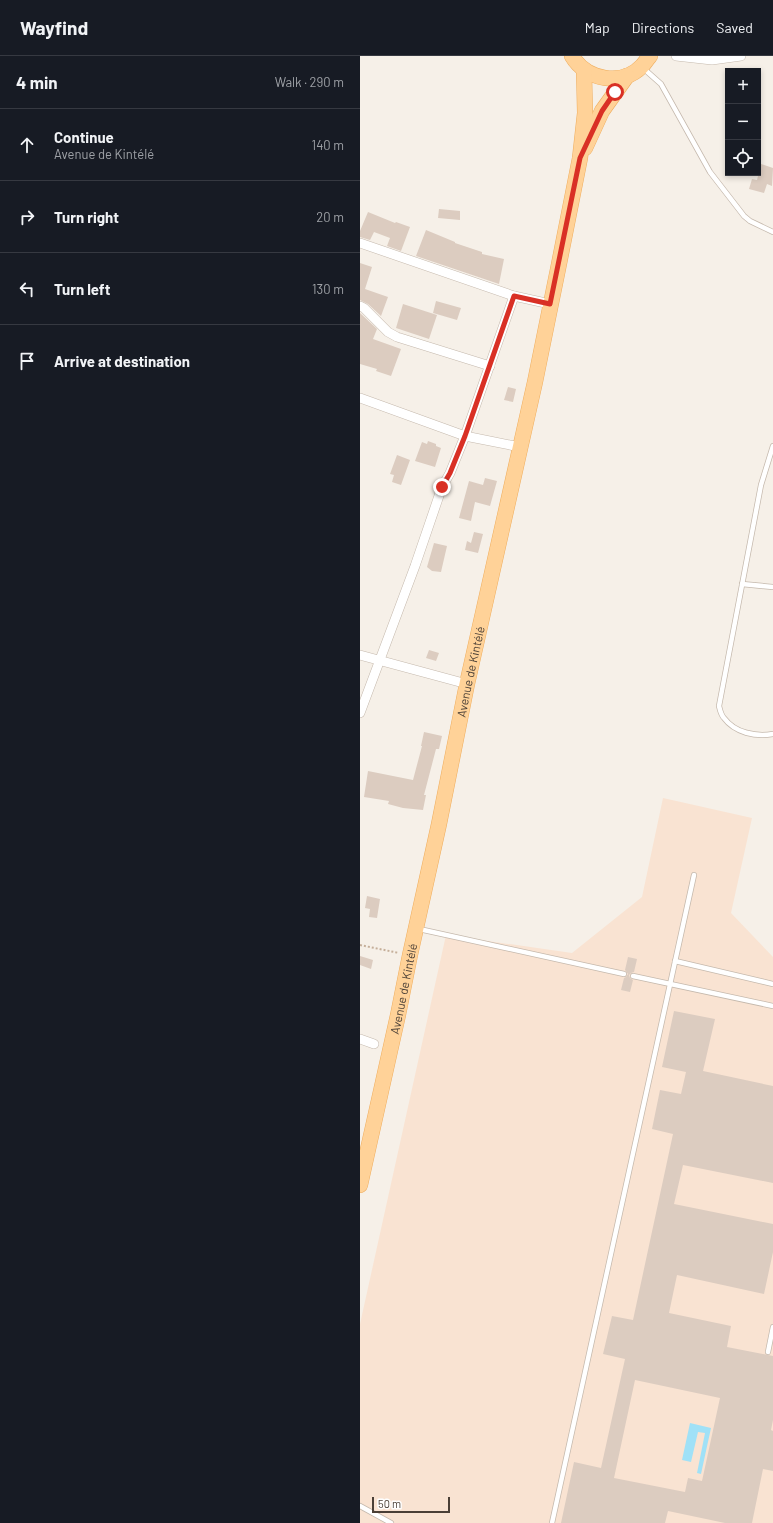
<!DOCTYPE html>
<meta charset="utf-8">
<style>
body{margin:0;font-family:Barlow,sans-serif;background:#242831;color:#f1f3f6}
.controls{position:absolute;right:12px;top:12px;display:grid;overflow:hidden;border-radius:0px;box-shadow:0 2px 6px #0003}
.controls button{width:36px;height:36px;display:grid;place-items:center;padding:0;border:0;border-bottom:1px solid #363941;background:#171b24;color:#f1f3f6;font:20px sans-serif}
.scale{position:absolute;left:12px;bottom:10px;width:78px;box-sizing:border-box;padding-left:4px;border:2px solid #4a3f36;border-top:0;font-size:11px;line-height:14px;white-space:nowrap;color:#4a3f36;-webkit-text-stroke:3px #fff;paint-order:stroke}
.stop{position:absolute;width:12px;height:12px;margin:-9px;border:3px solid #d93025;border-radius:50%;background:#fff}
.stop.end{background:#d93025;border-color:#fff;box-shadow:0 1px 4px #0008}
.list{margin:0;padding:0;list-style:none}
h2{display:flex;justify-content:space-between;align-items:center;height:52px;margin:0;padding:0 16px;font-size:17px}
h2 small{font-size:13px;font-weight:400;color:#9ea1a6}
.list li{display:grid;grid-template-columns:26px 1fr auto;gap:12px;align-items:center;box-sizing:border-box;height:72px;padding:0 16px;border-top:1px solid #363941}
.list b{display:block;font-size:15px;white-space:nowrap}
.list p{margin:0;font-size:13px;white-space:nowrap;color:#9ea1a6}
.list em{font-size:13px;font-style:normal;color:#9ea1a6}
.icon{flex:none;width:22px;height:22px;fill:none;stroke:currentColor;stroke-width:2;stroke-linecap:round;stroke-linejoin:round}
.map{position:relative;flex:none;width:413px;height:1467px;overflow:hidden}
header{display:flex;align-items:center;gap:24px;box-sizing:border-box;height:56px;padding:0 20px;background:#171b24;border-bottom:1px solid #363941}
header strong{font-size:19px}
nav{display:flex;gap:22px;margin-inline-start:auto;font-size:14px}
main{display:flex}
aside{flex:1;background:#171b24}
.map>svg:first-child{display:block}
</style>
<header>
<strong>Wayfind</strong>
<nav><a>Map</a><a>Directions</a><a>Saved</a></nav>
</header>
<main>
<aside>
<h2>4 min<small>Walk · 290 m</small></h2>
<ul class="list">
<li><svg class="icon" aria-label="ahead" viewBox="0 0 24 24"><path d="M12 20V5M6 11l6-6 6 6"/></svg><div><b>Continue</b><p>Avenue de Kintélé</p></div><em>140 m</em></li>
<li><svg class="icon" aria-label="right" viewBox="0 0 24 24"><path d="M7 20v-9h11M14 6l5 5-5 5"/></svg><div><b>Turn right</b></div><em>20 m</em></li>
<li><svg class="icon" aria-label="left" viewBox="0 0 24 24"><path d="M17 20v-9H6M10 6l-5 5 5 5"/></svg><div><b>Turn left</b></div><em>130 m</em></li>
<li><svg class="icon" aria-label="arrive" viewBox="0 0 24 24"><path d="M6 21V4h12l-3 4 3 4H6"/></svg><div><b>Arrive at destination</b></div></li>
</ul>
</aside>
<div class="map">
<svg width="413" height="1467" viewBox="0 0 413 1467">
<rect width="100%" height="100%" fill="#f6f0e8"/>
<polygon fill="#f9e3d2" points="303,742 392,762 371,857 413,901 413,1467 0,1467 0,1268 86,879 212,897 282,841"/>
<polygon fill="#a0e1f7" points="330,1367 351,1372 341,1418 337,1417 345,1377 338,1376 331,1406 322,1404"/>
<g fill="#dcccc0" fill-rule="evenodd">
<polygon points="401,108 413,112 412,130 407,128 404,137 389,133 392,123 397,124"/>
<polygon points="79,153 100,155 100,164 78,162"/>
<polygon points="8,156 35,167 36,166 50,171 41,195 27,190 30,182 14,176 10,184 0,181 0,175"/>
<polygon points="66,174 95,186 95,187 122,196 122,198 144,203 139,228 56,200"/>
<polygon points="0,207 12,211 5,233 28,241 21,260 8,248 0,244"/>
<polygon points="76,245 101,252 97,264 73,257"/>
<polygon points="43,248 77,259 69,283 36,272"/>
<polygon points="0,257 17,273 13,283 41,293 31,320 16,315 17,313 0,308"/>
<polygon points="148,331 156,333 153,346 144,344"/>
<polygon points="68,385 76,388 76,390 81,392 75,411 55,405 62,386 67,388"/>
<polygon points="37,399 50,404 41,429 32,426 34,419 30,418"/>
<polygon points="125,422 137,425 130,450 115,446 111,465 99,462 109,425 123,429"/>
<polygon points="114,476 123,478 118,497 105,494 107,485 111,487"/>
<polygon points="74,487 87,490 81,516 72,515 67,511"/>
<polygon points="69,594 79,597 76,605 66,602"/>
<polygon points="64,676 82,680 79,693 76,693 64,739 66,739 63,754 43,752 28,748 29,745 4,741 8,715 53,724 62,690 61,690"/>
<polygon points="7,840 20,843 17,862 9,861 10,853 5,852"/>
<polygon points="0,900 13,904 11,913 0,909"/>
<polygon points="268,901 277,903 274,916 271,917 269,919 270,922 273,924 270,936 261,934 264,922 266,921 268,918 265,914"/>
<path d="M314 955 355 963 343 1015 413 1030V1127L323 1109 314 1148 413 1168V1196L404 1238 317 1219 309 1257 371 1270 367 1291 413 1300V1364L411 1374 413 1375V1415L403 1413 392 1467H365L308 1455 305 1467H201L214 1406 241 1412 265 1303 243 1298 252 1260 273 1264 313 1078 292 1073 300 1034 321 1038 326 1016 302 1011ZM275 1324 360 1342 342 1425 328 1422 325 1436 254 1422Z"/>
</g>
<g fill="none" stroke-linecap="round" stroke-linejoin="round">
<defs>
<g id="service">
<polyline points="283,12 301,28 350,116 384,160 390,165 413,176"/>
<path d="M413 390 401 429 359 650C360 654 361 659 364 662 375 677 396 681 413 678"/>
<polyline points="382,528 413,531"/>
<polyline points="59,873 264,918"/>
<polyline points="315,905 413,928"/>
<polyline points="273,920 413,950"/>
<polyline points="408,1296 413,1271"/>
<polyline points="0,1450 31,1467"/>
<polyline points="192,1467 334,819"/>
</g>
<g id="minor">
<polyline points="316,0 352,4 381,0"/>
<polyline points="0,187 154,240 190,248"/>
<polyline points="0,250 4,252 28,276 37,281 130,310"/>
<polyline points="0,342 105,380 154,240"/>
<polyline points="0,599 107,628"/>
<polyline points="0,657 55,510 82,431 90,417 105,380 160,391"/>
<polyline points="0,983 14,988"/>
</g>
<g id="primary">
<path d="M212 0C226 24 262 31 282 10 285 7 287 3 290 0"/>
<polyline points="225,92 242,55 267,20"/>
<path id="s1" d="M0 1129 38 959 50 899 79 768 107 628 175 326 198 213 220 102 225 57 224 14"/>
</g>
</defs>
<use href="#service" stroke="#c5b9ad" stroke-width="6"/>
<use href="#minor" stroke="#c5b9ad" stroke-width="10"/>
<use href="#primary" stroke="#efad5d" stroke-width="16"/>
<polyline stroke="#c5af9a" stroke-width="2" stroke-dasharray="2 2" stroke-linecap="butt" points="0,889 39,897"/>
<use href="#service" stroke="#fff" stroke-width="4.5"/>
<use href="#minor" stroke="#fff" stroke-width="9"/>
<use href="#primary" stroke="#ffd298" stroke-width="15"/>
</g>
<g fill="none" stroke-linecap="round" stroke-linejoin="round">
<polyline stroke="#d93025" stroke-width="5" points="82,431 90,417 105,380 154,240 190,248 220,102 242,55 255,36"/>
</g>
<g text-anchor="middle" dominant-baseline="central" stroke-width="3.5" stroke-linejoin="round" paint-order="stroke">
<g font-size="12" fill="#4a3f36" stroke="#fff">
<text stroke="none"><textPath href="#s1" startOffset="525">Avenue de Kintélé</textPath></text>
<text stroke="none"><textPath href="#s1" startOffset="201">Avenue de Kintélé</textPath></text>
</g>
</g>
</svg>
<div class="controls">
<button>+</button>
<button>−</button>
<button><svg class="icon" aria-label="locate" viewBox="0 0 24 24"><circle cx="12" cy="12" r="6"/><path d="M12 2v4M12 18v4M2 12h4M18 12h4"/></svg></button>
</div>
<div class="scale">50 m</div>
<div class="stop" style="left:255px;top:36px"></div>
<div class="stop end" style="left:82px;top:431px"></div>
</div>
</main>
